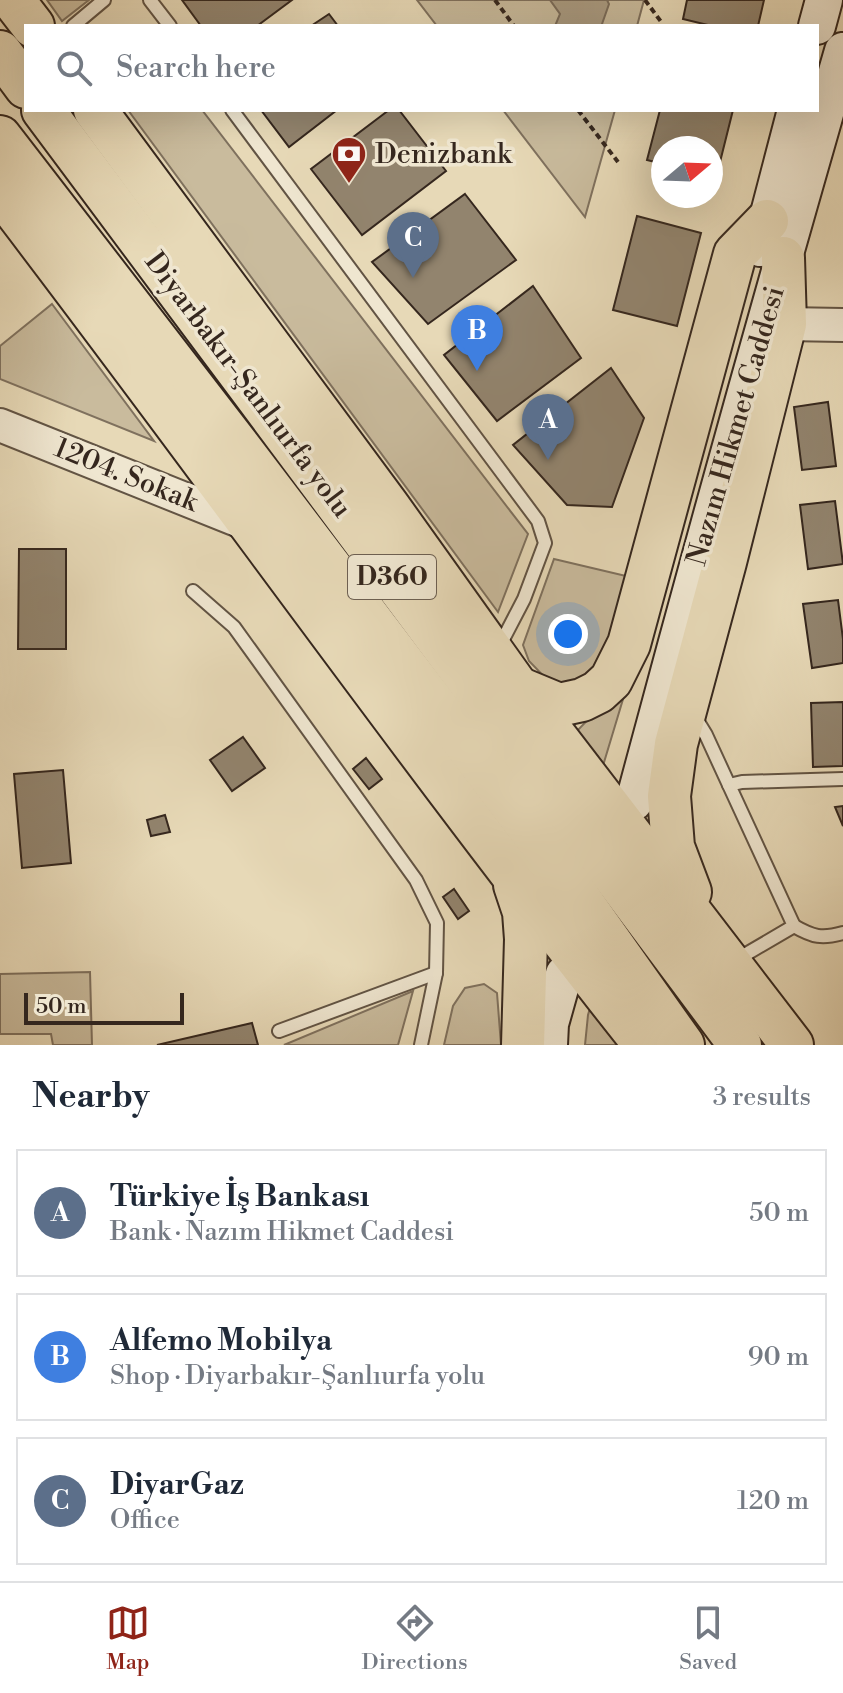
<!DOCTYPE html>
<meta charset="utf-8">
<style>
body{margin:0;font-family:"Libre Bodoni",serif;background:#f6f6f7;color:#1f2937}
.compass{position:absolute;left:651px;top:136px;width:72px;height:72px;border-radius:50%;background:#fff;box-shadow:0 8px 32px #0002;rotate:71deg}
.scale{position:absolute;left:24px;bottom:20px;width:160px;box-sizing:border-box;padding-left:8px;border:4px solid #35271e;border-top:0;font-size:22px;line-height:28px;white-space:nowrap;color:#35271e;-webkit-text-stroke:6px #efe6d0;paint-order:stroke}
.you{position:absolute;left:568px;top:634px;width:28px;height:28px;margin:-20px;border:6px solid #fff;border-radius:50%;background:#1a73e8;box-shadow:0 0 0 12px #1a73e833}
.badge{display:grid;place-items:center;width:52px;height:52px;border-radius:50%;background:#8f2418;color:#fff;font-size:26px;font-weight:700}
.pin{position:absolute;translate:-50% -66px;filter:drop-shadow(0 2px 4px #0008)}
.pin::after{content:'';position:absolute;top:42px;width:28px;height:24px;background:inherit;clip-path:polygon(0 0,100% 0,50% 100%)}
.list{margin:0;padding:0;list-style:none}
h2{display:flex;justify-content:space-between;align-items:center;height:104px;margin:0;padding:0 32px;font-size:34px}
h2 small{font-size:26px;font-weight:400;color:#747a83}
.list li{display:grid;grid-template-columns:52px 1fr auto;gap:24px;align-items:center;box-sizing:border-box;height:128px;margin:0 16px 16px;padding:0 16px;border:2px solid #e0e1e3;border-radius:0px}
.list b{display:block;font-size:30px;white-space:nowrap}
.list p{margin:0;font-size:26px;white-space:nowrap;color:#747a83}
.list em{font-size:26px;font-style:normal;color:#747a83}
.icon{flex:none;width:44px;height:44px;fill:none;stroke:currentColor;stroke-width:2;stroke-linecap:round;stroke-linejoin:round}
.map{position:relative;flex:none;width:843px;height:1045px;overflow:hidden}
.search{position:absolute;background:#fff;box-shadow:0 8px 32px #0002;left:24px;right:24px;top:24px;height:88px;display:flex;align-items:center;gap:20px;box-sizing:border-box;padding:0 28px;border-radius:0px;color:#747a83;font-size:30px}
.sheet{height:536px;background:#fff}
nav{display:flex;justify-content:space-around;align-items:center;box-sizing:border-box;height:112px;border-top:2px solid #e0e1e3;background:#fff;font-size:22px;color:#747a83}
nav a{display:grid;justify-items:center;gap:4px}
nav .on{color:#8f2418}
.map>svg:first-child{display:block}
</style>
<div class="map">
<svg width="843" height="1045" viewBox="0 0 843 1045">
<rect width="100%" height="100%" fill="#e7d9b7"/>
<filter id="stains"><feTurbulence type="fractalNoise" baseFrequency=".0025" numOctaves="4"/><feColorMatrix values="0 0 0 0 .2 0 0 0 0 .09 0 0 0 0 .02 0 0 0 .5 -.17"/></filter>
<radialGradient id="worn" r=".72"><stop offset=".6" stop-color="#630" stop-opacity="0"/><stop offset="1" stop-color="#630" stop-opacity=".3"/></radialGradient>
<g fill="#c9bb9d" stroke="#7f715e" stroke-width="2">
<polygon points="47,0 89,0 62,21"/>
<polygon points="417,0 644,0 637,26 437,26"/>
<polygon points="128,110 202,110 528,534 498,612"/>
<polygon points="503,110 615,110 585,217"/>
<polygon points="52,304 154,441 0,379 0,346"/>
<polygon points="554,559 626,576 605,660 598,679 556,689 529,661 523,645"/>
<polygon points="630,676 602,769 575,733"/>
<polygon points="90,972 92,1045 53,1045 51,1034 0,1034 0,974"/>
<polygon points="484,984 497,993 501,1045 444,1045 453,1006 465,988"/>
<polygon points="413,991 398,1045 284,1045"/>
<polygon points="593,998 629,1045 585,1045 588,1015"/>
</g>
<polygon fill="#aa9c83" stroke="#7b6d5b" stroke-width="2" points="550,0 607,0 609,4 602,24 604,26 555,26 560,14"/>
<g fill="#92846e" stroke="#35271e" stroke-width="2">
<polygon points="182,0 292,0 257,26 201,26"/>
<polygon points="687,0 764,0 758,26 712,26 683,19"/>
<polygon points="329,14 338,26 311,26"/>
<polygon points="261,110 337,110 289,147"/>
<polygon points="389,110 399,110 446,171 362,235 311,169"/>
<polygon points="660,110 733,110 716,178 711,177 711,148 663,148 663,164 647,160"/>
<polygon points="465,194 516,260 428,324 372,262"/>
<polygon points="637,216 701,233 677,326 613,310"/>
<polygon points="533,286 581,358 497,421 444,355"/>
<polygon points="611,368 644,418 612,507 567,505 513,445"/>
<polygon points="828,402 836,466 802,470 794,407"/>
<polygon points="835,501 843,564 808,569 800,505"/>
<polygon points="19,549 66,549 66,649 18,649"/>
<polygon points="838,600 843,639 843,663 812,668 803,604"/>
<polygon points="843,702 843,766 813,767 811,703"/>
<polygon points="243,737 265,768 232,791 210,760"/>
<polygon points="366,758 382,779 369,789 353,769"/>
<polygon points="63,770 71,863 22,868 14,774"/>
<polygon points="843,806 843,826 835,807"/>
<polygon points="165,815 170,832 151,836 147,820"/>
<polygon points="454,889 469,911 458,919 443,897"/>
<polygon points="252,1023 258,1045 157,1045"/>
</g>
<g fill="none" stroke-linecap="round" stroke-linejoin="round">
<defs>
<g id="service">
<polyline points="150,0 170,26"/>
<polyline points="73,26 104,0"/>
<polyline points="232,110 538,521 545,543 524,599 498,649"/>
<polyline points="193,591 234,627 416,880 437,923 436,973 421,1045"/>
<polyline points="695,717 706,735 729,785"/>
<path d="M794 926C813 937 822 939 843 933"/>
<polyline points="736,960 794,926 729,785 742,782 843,779"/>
<polyline points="279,1031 436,973"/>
</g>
<g id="tertiary">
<polyline points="785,324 843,325"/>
<polyline points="0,425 252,526"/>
</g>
<g id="secondary">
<polyline points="817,26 824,0"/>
<polyline points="760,248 796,110"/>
<path d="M634 802C701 551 771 300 843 51"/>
<polyline points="549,1045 550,1024 564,974"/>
</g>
<g id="trunk">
<polyline points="13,0 33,26"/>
<polyline points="0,52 26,87"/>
<polyline points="43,110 740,1045"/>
<polyline points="95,110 388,506 518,688 792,1045"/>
<polyline points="0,137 237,444 540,843 683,1045"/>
<path d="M0 191C217 474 423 766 645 1045"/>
<polyline points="518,688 559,705 582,700 598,692 611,680 629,644 735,254 767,221"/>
<polyline points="515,885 524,912 526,939 523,1045"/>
<polyline points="690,892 673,847 669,796 676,744 725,562 785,324 783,258"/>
</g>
</defs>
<use href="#service" stroke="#625444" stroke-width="16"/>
<use href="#tertiary" stroke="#625444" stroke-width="36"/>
<use href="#secondary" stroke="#35271e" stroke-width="40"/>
<use href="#trunk" stroke="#35271e" stroke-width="46"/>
<g stroke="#35271e" stroke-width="4" stroke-dasharray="6 4" stroke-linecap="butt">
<polyline points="495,0 514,26"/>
<polyline points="645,0 662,23"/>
<polyline points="578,110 618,162"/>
</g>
<use href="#service" stroke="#efe6d0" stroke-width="12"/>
<use href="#tertiary" stroke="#efe6d0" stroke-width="32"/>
<use href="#secondary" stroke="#efe6d0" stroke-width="36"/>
<use href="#trunk" stroke="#e7d9b7" stroke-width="42"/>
</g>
<defs>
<symbol id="bank-pin" viewBox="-11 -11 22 30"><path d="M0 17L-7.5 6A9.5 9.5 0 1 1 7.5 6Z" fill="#8f2418" stroke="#efe6d0"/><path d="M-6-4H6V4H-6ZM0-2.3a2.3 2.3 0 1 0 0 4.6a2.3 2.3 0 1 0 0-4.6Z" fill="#fff"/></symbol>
</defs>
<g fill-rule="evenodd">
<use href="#bank-pin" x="329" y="134" width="40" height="54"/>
</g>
<g text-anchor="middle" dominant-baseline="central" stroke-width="7" stroke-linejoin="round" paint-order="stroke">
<rect fill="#efe6d0" stroke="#6d6053" stroke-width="2" x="348" y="555" width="88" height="44" rx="6"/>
<g font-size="26" font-weight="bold" fill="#35271e">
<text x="392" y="577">D360</text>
</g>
<g font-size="28" fill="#35271e" stroke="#efe6d0" text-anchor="start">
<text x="375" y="154">Denizbank</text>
</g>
<g font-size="28" fill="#35271e" stroke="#efe6d0">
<text transform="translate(248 385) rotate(53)">Diyarbakır-Şanlıurfa yolu</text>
<text transform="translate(736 426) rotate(-74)">Nazım Hikmet Caddesi</text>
<text transform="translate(126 475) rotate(22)">1204. Sokak</text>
</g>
</g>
<rect width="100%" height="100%" filter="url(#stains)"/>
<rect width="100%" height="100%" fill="url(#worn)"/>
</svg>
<svg class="compass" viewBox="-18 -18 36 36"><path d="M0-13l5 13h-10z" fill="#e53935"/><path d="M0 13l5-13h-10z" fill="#747a83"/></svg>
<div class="scale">50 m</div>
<div class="you"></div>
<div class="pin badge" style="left:548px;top:460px;background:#5c6f8a">A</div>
<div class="pin badge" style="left:477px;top:371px;background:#3f7fe0">B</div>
<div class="pin badge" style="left:413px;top:278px;background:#5c6f8a">C</div>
<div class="search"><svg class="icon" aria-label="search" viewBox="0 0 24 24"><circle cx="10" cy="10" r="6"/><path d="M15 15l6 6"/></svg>Search here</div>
</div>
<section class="sheet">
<h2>Nearby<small>3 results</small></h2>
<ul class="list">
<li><span class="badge" style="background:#5c6f8a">A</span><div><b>Türkiye İş Bankası</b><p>Bank · Nazım Hikmet Caddesi</p></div><em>50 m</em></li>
<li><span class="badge" style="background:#3f7fe0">B</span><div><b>Alfemo Mobilya</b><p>Shop · Diyarbakır-Şanlıurfa yolu</p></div><em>90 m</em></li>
<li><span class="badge" style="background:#5c6f8a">C</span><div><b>DiyarGaz</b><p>Office</p></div><em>120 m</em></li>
</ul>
</section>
<nav>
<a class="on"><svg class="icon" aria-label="map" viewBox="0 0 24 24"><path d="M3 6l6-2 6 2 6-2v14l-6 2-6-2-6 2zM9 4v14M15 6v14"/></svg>Map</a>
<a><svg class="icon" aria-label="directions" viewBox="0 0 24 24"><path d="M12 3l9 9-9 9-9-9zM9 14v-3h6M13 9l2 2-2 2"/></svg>Directions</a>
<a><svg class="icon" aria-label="saved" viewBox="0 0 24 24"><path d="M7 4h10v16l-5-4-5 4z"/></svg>Saved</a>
</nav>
